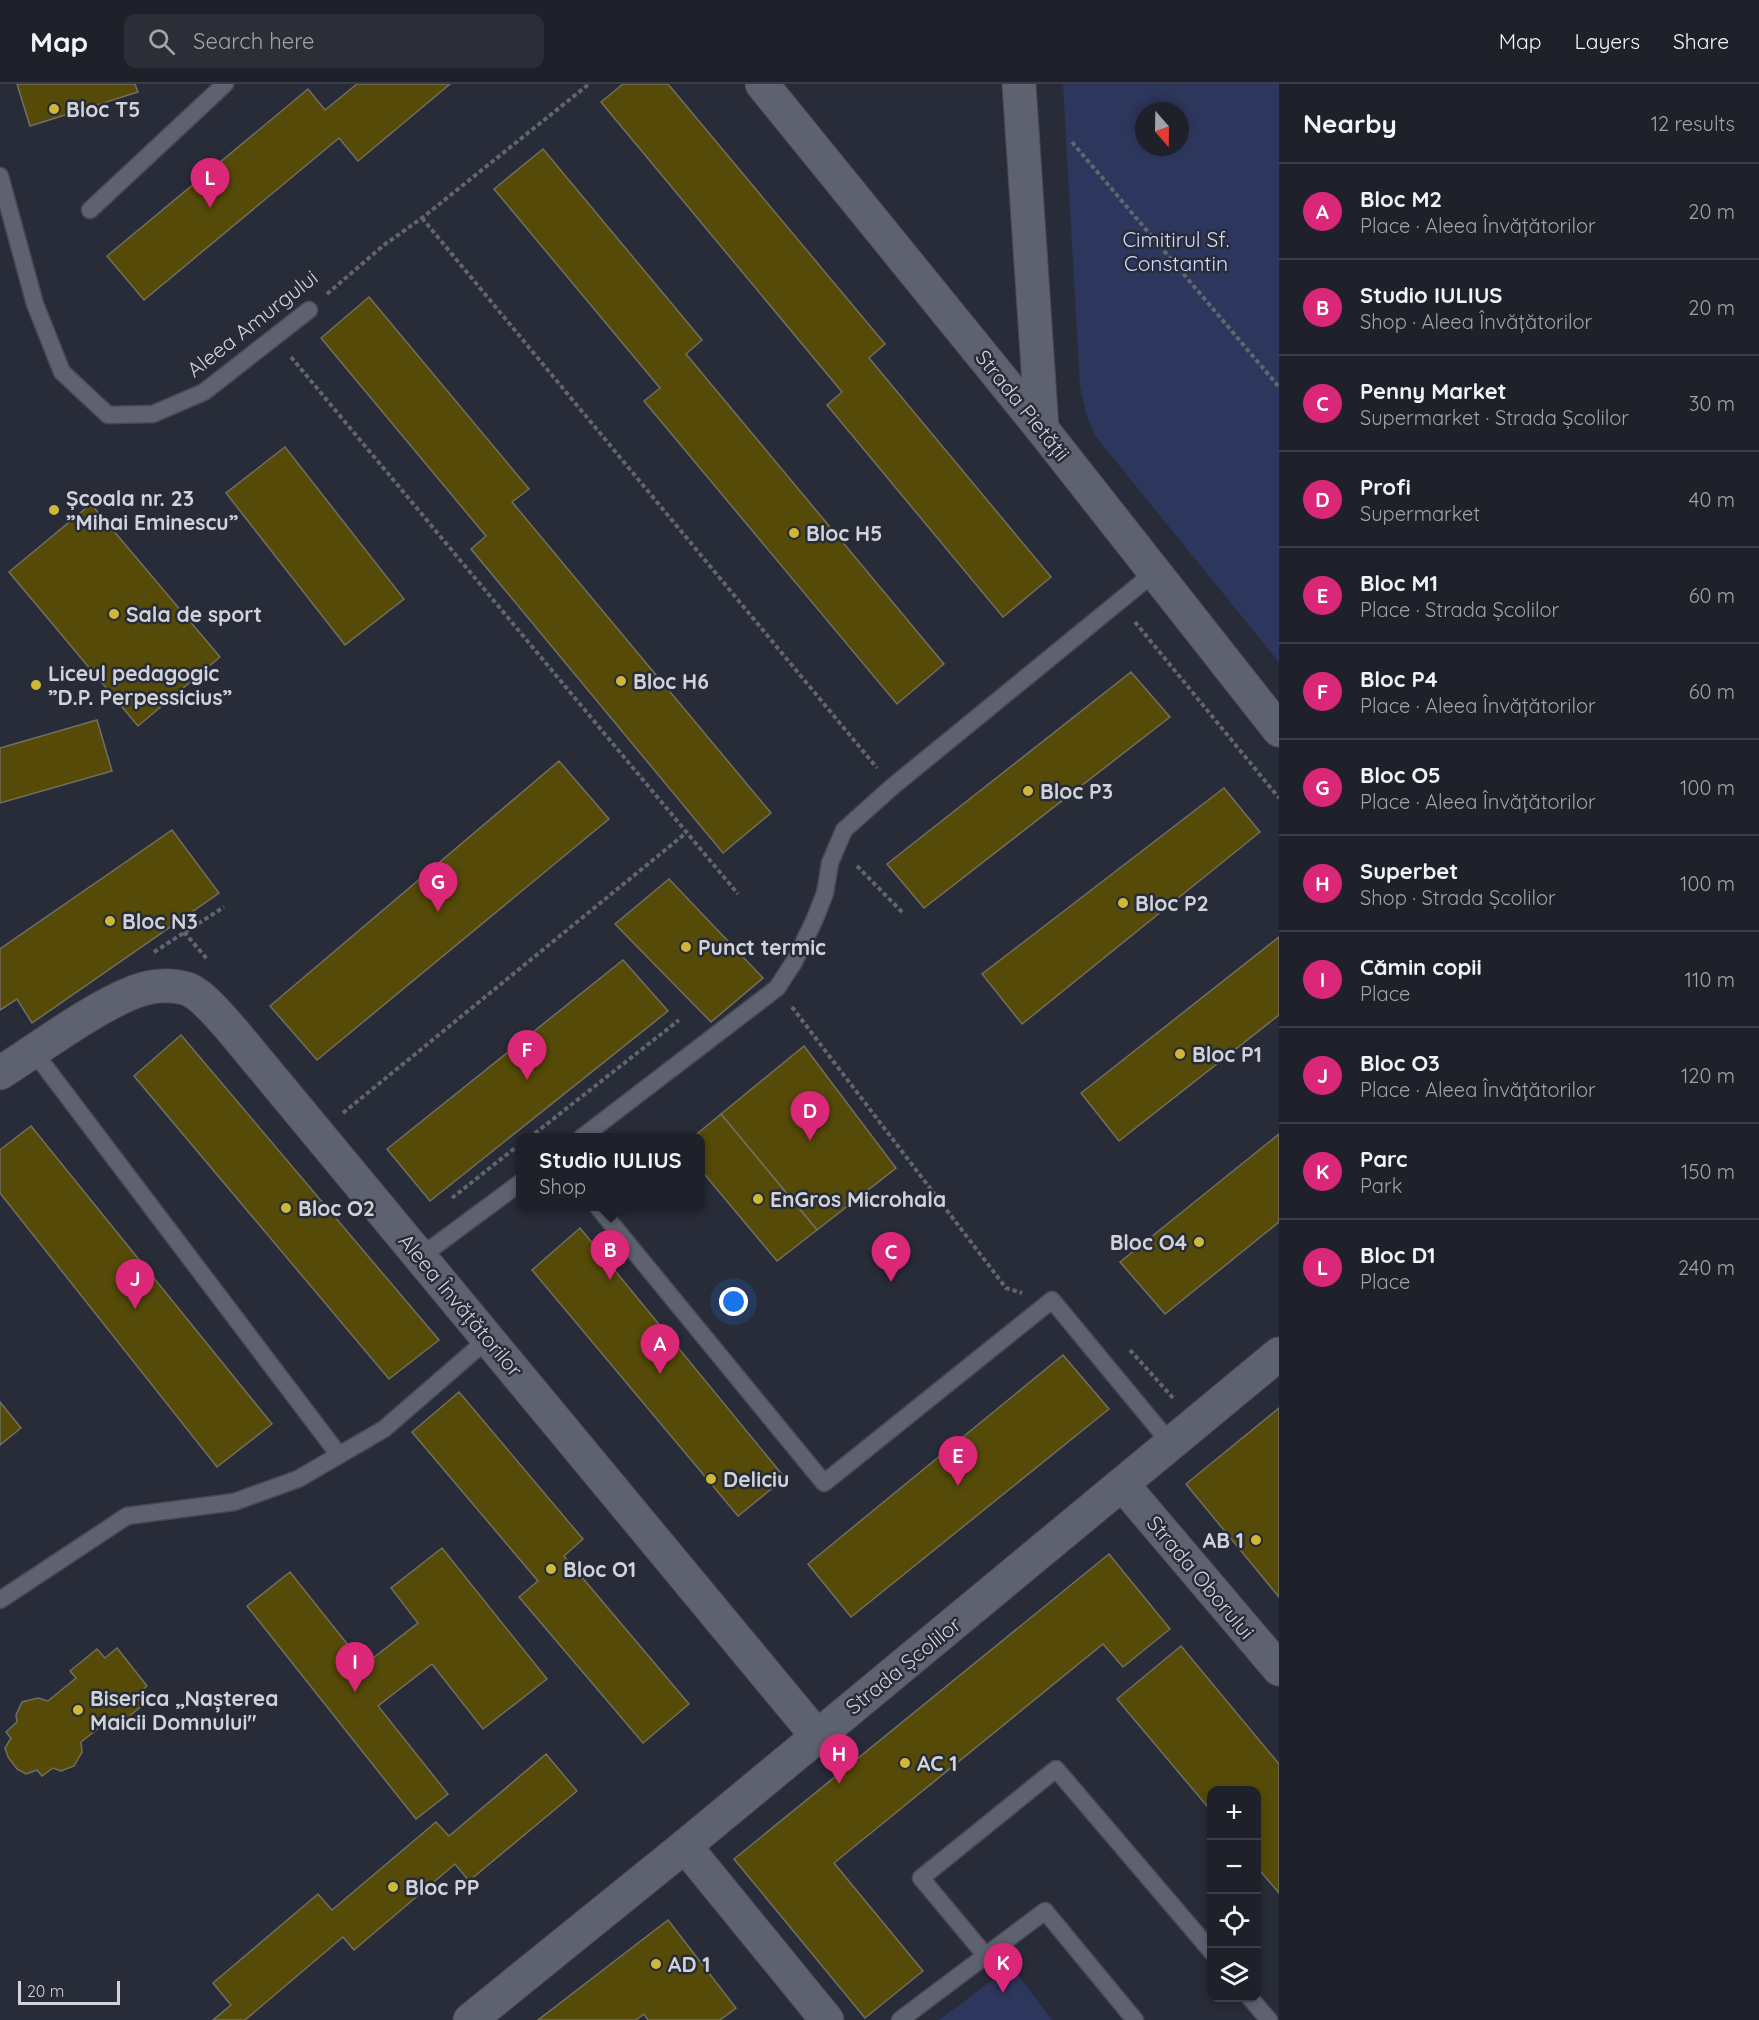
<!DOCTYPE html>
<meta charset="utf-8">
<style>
body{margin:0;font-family:Quicksand,sans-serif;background:#2b2e36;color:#f1f3f6}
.controls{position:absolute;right:18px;bottom:18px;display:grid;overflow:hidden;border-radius:12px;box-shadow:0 3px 9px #0003}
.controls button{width:54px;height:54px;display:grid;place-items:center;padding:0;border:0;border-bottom:2px solid #3c3e47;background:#1e212a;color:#f1f3f6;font:30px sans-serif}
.compass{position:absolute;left:1135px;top:18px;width:54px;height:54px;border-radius:50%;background:#1e212a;box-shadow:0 3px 9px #0003;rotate:160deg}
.scale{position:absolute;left:18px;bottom:15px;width:102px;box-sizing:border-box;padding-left:6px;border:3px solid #d1d3db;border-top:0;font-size:16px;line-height:21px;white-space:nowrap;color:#d1d3db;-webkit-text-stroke:4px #282c38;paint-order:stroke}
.you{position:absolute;left:734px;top:1218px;width:21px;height:21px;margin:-15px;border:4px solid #fff;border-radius:50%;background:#1a73e8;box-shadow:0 0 0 9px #1a73e833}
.badge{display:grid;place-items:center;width:39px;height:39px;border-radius:50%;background:#db2777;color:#fff;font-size:20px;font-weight:700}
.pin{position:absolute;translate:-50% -50px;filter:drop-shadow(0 2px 3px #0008)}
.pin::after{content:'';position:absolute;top:32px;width:21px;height:18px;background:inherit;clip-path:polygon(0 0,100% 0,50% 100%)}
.popup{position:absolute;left:516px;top:1049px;width:189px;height:78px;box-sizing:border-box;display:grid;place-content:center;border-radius:12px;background:#1e212a;filter:drop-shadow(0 2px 4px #0005);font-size:20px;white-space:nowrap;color:#a1a3a8}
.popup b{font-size:22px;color:#f1f3f6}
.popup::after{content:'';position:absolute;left:50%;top:100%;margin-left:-12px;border:12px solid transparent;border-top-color:#1e212a}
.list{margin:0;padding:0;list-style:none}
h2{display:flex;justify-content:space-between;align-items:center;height:78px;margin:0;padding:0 24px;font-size:26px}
h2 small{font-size:20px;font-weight:400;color:#a1a3a8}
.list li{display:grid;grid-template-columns:39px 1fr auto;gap:18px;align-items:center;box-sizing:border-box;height:96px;padding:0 24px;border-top:2px solid #3c3e47}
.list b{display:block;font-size:22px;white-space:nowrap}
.list p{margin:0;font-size:20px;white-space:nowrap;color:#a1a3a8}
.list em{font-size:20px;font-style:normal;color:#a1a3a8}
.icon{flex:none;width:33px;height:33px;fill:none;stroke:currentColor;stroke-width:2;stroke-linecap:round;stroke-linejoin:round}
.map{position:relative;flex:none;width:1279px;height:1936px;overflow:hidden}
header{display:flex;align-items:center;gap:36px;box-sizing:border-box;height:84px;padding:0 30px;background:#1e212a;border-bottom:2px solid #3c3e47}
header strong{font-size:28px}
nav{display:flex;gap:33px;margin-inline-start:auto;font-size:21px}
.search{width:420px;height:54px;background:#2b2e36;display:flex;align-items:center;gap:15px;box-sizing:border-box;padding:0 21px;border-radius:12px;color:#a1a3a8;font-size:22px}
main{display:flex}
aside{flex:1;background:#1e212a}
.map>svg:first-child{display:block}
</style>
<header>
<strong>Map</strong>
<div class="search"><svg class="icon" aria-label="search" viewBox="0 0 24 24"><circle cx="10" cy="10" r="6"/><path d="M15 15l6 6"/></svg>Search here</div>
<nav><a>Map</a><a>Layers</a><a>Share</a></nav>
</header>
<main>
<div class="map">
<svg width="1279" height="1936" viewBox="0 0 1279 1936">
<rect width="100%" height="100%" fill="#282c38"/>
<g fill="#2d365c" fill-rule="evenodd">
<path d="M1063 0H1279V578L1096 353 1087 333 1080 303ZM1144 27H1180V63H1144Z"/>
<polygon points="1011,1882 1052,1936 939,1936"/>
</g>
<g fill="#554a08" stroke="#716f60" stroke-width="1.5">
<polygon points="17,0 135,0 138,8 30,42"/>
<polygon points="357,0 450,0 358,77 339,54 144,216 107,172 308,5 325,26"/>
<polygon points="623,0 668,0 885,260 869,274 1051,493 1003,533 827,321 842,308 601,18"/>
<polygon points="543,65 702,256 686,270 944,580 897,620 644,317 660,304 494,105"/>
<polygon points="369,213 529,405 512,418 771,729 723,769 471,465 486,452 321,254"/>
<polygon points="285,363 404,515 345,561 226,409"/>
<polygon points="91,420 220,573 138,642 9,488"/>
<polygon points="1131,588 1170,633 924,824 887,780"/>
<polygon points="97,636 112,687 0,719 0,664"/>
<polygon points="559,677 609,735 317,976 270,922"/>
<polygon points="1224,704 1260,748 1022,940 982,890"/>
<polygon points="172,746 219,809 32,939 17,915 0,926 0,865"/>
<polygon points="669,795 763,894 711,938 615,840"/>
<polygon points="1279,853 1279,931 1119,1057 1081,1009"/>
<polygon points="623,876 668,927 430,1117 387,1065"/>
<polygon points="181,951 439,1256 389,1295 134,992"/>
<polygon points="804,962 896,1084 817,1146 721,1030"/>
<polygon points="721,1030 817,1146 777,1177 700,1085 700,1054 692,1054"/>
<polygon points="31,1042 272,1340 217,1383 0,1109 0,1066"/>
<polygon points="1279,1050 1279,1138 1165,1230 1120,1178"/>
<polygon points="580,1144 785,1394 738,1432 532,1186"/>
<polygon points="1063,1271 1109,1325 851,1533 808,1480"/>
<polygon points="459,1308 583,1455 564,1472 689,1620 643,1659 519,1513 538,1497 412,1348"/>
<polygon points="0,1318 21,1344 0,1361"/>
<polygon points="1279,1324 1279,1513 1186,1400"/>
<polygon points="442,1464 547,1595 483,1645 432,1580 378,1622 448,1710 416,1735 247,1522 290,1488 364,1581 418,1539 391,1504"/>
<polygon points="1109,1470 1170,1545 1123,1583 1103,1560 834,1779 923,1887 865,1934 734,1775"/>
<polygon points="1181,1562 1279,1680 1279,1809 1256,1782 1256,1706 1212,1706 1212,1728 1117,1615"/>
<polygon points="117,1564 147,1602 135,1612 143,1621 116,1643 109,1636 81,1658 82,1668 74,1682 61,1687 53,1684 42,1692 37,1686 26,1690 17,1685 8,1673 5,1664 11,1654 6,1648 17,1638 16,1631 22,1618 38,1614 48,1617 76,1594 70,1587 97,1565 105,1574"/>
<polygon points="546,1670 577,1707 469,1797 455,1780 354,1866 343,1853 245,1936 213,1936 231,1921 213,1899 318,1810 332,1826 436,1738 449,1752"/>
<polygon points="668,1836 736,1924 720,1936 648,1936 644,1930 636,1936 538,1936"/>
</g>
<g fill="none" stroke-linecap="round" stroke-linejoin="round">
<defs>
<g id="lane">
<polyline points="0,92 35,220 62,288 108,331 153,330 204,308 309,226"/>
<polyline points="90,126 225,0"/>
<polyline points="34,968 339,1371"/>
<polyline points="581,1054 777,904 794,878 814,837 825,809 830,779 844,746 892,703 1155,488"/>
<polyline points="597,1122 824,1399 1052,1216 1171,1360"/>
<polyline points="420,1173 520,1099"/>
<polyline points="0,1516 127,1432 234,1418 298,1395 384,1345 489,1254"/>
<polyline points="986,1872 921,1794 1056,1685 1212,1868"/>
<polyline points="1250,1914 1269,1936"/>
<polyline points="900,1936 1045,1827 1135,1936"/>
</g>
<g id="street">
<polyline points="1019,0 1042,345"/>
<path d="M0 989C40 964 91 925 134 908 150 902 168 900 184 904 200 907 221 934 232 946L817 1652"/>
<polyline points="1123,1401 1279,1585"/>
<polyline points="685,1762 827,1936"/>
</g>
<g id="secondary">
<polyline points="762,0 1042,345 1279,646"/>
<polyline points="470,1936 685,1762 1279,1270"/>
</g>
</defs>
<use href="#lane" stroke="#474954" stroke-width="19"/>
<use href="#street" stroke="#474954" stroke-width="35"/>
<use href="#secondary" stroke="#474954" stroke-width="35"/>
<g stroke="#61656f" stroke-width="4" stroke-dasharray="4.5 3" stroke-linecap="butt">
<polyline points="1072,58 1279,303"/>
<polyline points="422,134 877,684"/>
<polyline points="327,210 384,161 422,134 589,0"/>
<polyline points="291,273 738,810"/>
<polyline points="1135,538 1279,714"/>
<polyline points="857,782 904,830"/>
<polyline points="184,848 207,875"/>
<polyline points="154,868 224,823"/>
<polyline points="792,923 1006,1204 1022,1209"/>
<polyline points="343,1029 686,749"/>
<polyline points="529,1054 679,936"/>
<polyline points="452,1114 520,1060"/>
<polyline points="1130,1266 1173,1314"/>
</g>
<use href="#lane" stroke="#5e6270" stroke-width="16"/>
<use href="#street" stroke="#5e6270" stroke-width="33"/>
<use href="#secondary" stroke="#5e6270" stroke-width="33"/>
</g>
<g fill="#cfb837" stroke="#282c38" stroke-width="2">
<circle cx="54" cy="25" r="6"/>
<circle cx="54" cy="426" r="6"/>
<circle cx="794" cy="449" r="6"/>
<circle cx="114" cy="530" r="6"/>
<circle cx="621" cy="597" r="6"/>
<circle cx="36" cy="601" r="6"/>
<circle cx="1028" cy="707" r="6"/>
<circle cx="1123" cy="819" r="6"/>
<circle cx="110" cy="837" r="6"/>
<circle cx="686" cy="863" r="6"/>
<circle cx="1180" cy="970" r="6"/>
<circle cx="758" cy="1115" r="6"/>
<circle cx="286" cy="1124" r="6"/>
<circle cx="1199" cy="1158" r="6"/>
<circle cx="711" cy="1395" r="6"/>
<circle cx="1256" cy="1456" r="6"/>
<circle cx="551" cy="1485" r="6"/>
<circle cx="78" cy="1626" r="6"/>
<circle cx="905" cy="1679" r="6"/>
<circle cx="393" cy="1803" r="6"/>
<circle cx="656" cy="1880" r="6"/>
</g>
<g text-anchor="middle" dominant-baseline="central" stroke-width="5" stroke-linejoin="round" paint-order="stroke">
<g font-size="21" font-weight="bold" fill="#d1d3db" stroke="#282c38" text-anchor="start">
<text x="66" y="25">Bloc T5</text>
<text x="66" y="414">Școala nr. 23<tspan x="66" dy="24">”Mihai Eminescu”</tspan></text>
<text x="806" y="449">Bloc H5</text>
<text x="126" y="530">Sala de sport</text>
<text x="48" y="589">Liceul pedagogic<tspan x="48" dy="24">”D.P. Perpessicius”</tspan></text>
<text x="633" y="597">Bloc H6</text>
<text x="1040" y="707">Bloc P3</text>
<text x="1135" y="819">Bloc P2</text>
<text x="122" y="837">Bloc N3</text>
<text x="698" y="863">Punct termic</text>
<text x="1192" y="970">Bloc P1</text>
<text x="770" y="1115">EnGros Microhala</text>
<text x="298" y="1124">Bloc O2</text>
<text x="1187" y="1158" text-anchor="end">Bloc O4</text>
<text x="723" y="1395">Deliciu</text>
<text x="1244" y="1456" text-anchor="end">AB 1</text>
<text x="563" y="1485">Bloc O1</text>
<text x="90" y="1614">Biserica „Nașterea<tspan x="90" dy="24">Maicii Domnului"</tspan></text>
<text x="917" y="1679">AC 1</text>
<text x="405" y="1803">Bloc PP</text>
<text x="668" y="1880">AD 1</text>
</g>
<g font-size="21" fill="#cfdaff" stroke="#282c38">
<text x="1176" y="155">Cimitirul Sf.<tspan x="1176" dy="24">Constantin</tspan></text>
</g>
<g font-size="21" fill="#d1d3db" stroke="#282c38">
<text transform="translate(252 239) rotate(-38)">Aleea Amurgului</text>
<text transform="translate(1023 321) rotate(51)">Strada Pietății</text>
<text transform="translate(461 1221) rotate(50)">Aleea Învățătorilor</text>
<text transform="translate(1201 1493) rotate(50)">Strada Oborului</text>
<text transform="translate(903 1581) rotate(-39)">Strada Școlilor</text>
</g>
</g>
</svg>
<div class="controls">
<button>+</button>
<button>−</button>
<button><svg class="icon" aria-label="locate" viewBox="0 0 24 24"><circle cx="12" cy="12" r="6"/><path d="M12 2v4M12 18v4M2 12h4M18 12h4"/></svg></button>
<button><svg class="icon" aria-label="layers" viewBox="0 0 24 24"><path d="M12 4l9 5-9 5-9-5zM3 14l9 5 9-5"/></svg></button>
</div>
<svg class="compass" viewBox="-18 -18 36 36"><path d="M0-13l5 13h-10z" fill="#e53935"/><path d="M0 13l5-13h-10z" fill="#a1a3a8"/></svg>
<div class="scale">20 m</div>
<div class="you"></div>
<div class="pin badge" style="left:660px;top:1290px">A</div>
<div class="pin badge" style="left:610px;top:1196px">B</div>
<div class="popup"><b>Studio IULIUS</b>Shop</div>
<div class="pin badge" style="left:891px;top:1198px">C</div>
<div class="pin badge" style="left:810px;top:1057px">D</div>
<div class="pin badge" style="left:958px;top:1402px">E</div>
<div class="pin badge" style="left:527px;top:996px">F</div>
<div class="pin badge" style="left:438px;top:828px">G</div>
<div class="pin badge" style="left:839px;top:1700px">H</div>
<div class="pin badge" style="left:355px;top:1608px">I</div>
<div class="pin badge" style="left:135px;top:1225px">J</div>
<div class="pin badge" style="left:1003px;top:1909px">K</div>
<div class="pin badge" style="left:210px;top:124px">L</div>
</div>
<aside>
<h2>Nearby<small>12 results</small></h2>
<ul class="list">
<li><span class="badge">A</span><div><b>Bloc M2</b><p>Place · Aleea Învățătorilor</p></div><em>20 m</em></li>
<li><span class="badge">B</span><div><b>Studio IULIUS</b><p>Shop · Aleea Învățătorilor</p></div><em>20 m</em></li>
<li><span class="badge">C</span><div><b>Penny Market</b><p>Supermarket · Strada Școlilor</p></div><em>30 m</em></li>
<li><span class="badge">D</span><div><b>Profi</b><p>Supermarket</p></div><em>40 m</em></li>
<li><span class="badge">E</span><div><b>Bloc M1</b><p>Place · Strada Școlilor</p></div><em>60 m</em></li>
<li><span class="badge">F</span><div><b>Bloc P4</b><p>Place · Aleea Învățătorilor</p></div><em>60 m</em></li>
<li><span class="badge">G</span><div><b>Bloc O5</b><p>Place · Aleea Învățătorilor</p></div><em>100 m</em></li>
<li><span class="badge">H</span><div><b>Superbet</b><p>Shop · Strada Școlilor</p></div><em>100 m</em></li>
<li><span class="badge">I</span><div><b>Cămin copii</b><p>Place</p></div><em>110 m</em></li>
<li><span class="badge">J</span><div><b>Bloc O3</b><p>Place · Aleea Învățătorilor</p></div><em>120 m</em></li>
<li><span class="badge">K</span><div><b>Parc</b><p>Park</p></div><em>150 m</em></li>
<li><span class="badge">L</span><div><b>Bloc D1</b><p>Place</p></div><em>240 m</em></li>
</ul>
</aside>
</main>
